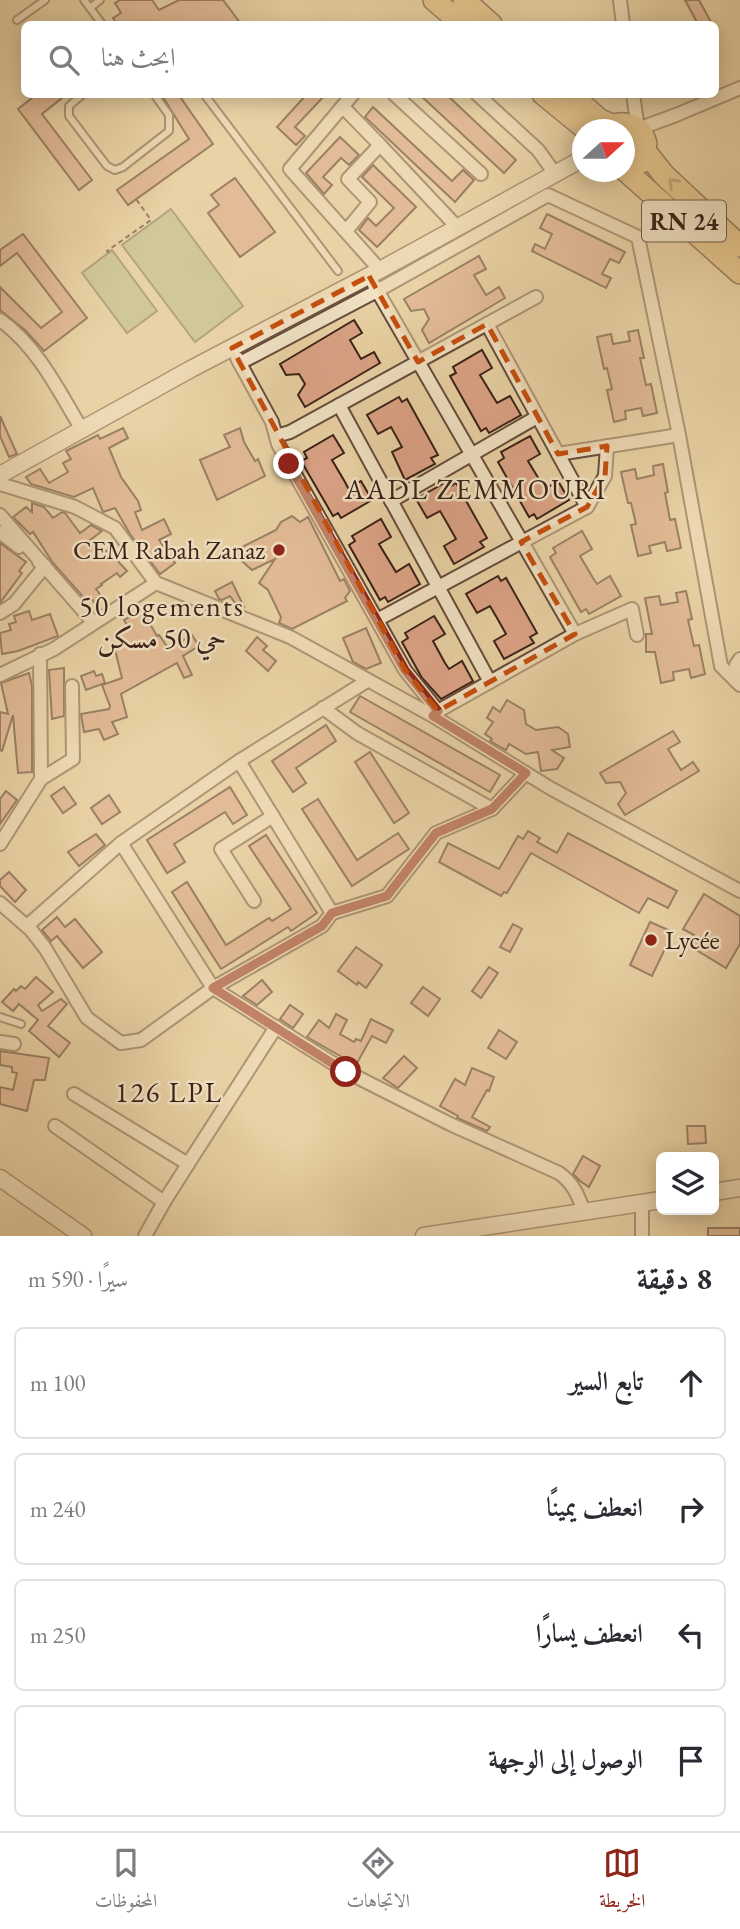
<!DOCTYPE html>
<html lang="ar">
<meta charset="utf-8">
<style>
body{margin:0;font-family:"EB Garamond",Amiri,serif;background:#f7f7f7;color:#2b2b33;direction:rtl}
.controls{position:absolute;right:21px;bottom:21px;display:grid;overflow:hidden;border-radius:10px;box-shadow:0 4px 18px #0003}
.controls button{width:63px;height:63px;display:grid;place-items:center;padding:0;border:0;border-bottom:2px solid #e1e1e2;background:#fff;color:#2b2b33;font:35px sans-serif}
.compass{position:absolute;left:572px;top:119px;width:63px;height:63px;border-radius:50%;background:#fff;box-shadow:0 4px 18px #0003;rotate:69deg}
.stop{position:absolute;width:21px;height:21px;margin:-16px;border:5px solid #8f2418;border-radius:50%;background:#fff}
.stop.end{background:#8f2418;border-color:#fff;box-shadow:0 2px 7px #0008}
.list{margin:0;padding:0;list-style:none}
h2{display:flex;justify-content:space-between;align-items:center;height:91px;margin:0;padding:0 28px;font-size:30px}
h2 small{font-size:23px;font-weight:400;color:#7c7c81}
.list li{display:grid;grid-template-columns:46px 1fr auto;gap:21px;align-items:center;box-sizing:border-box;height:112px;margin:0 14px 14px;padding:0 14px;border:2px solid #e1e1e2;border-radius:10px}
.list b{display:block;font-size:26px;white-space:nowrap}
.list em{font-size:23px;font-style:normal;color:#7c7c81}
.icon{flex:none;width:38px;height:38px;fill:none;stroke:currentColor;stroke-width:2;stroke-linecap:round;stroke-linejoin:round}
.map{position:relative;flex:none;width:740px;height:1236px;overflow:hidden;direction:ltr}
.search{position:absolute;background:#fff;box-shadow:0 4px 18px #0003;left:21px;right:21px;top:21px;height:77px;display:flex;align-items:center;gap:18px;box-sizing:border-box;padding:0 24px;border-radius:10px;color:#7c7c81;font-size:26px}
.sheet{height:595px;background:#fff}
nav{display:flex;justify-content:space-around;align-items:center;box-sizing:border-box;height:98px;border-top:2px solid #e1e1e2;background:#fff;font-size:19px;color:#7c7c81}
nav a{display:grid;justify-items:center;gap:4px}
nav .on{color:#8f2418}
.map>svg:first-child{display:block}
</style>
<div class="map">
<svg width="740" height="1236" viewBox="0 0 740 1236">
<rect width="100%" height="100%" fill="#e9d2a5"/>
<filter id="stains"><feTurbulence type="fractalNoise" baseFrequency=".00286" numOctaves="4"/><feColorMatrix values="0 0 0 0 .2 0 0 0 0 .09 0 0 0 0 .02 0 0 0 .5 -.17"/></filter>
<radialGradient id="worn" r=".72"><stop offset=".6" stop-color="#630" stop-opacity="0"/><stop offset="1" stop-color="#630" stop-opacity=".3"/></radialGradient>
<g fill="#b1bd8a" stroke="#766e50" stroke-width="2">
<polygon points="171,209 243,306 195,342 122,245"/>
<polygon points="112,250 157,311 127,333 82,273"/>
</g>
<g fill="#dca386" stroke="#3a2017" stroke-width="2">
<polygon points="120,0 152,0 159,10 179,0 223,0 241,24 117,24 113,18 121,13 115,3"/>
<polygon points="685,0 699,0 712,24 698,24"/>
<polygon points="37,94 67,94 42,114 92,180 79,190 18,109"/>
<polygon points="161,94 178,94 213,144 128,205 117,190 189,139"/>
<polygon points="307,94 326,94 295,127 305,136 296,145 277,127"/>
<polygon points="419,94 446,94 516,160 504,173"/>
<polygon points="373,107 452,181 463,170 474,180 455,202 365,117"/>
<polygon points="340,137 359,155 349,165 341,158 323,177 332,185 324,194 306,173"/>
<polygon points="373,165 416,207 377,247 359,230 368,218 376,226 394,208 362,177"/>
<polygon points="235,178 275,232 240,257 208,213 219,205 211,195"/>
<polygon points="547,214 625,252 619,263 610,259 602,274 611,278 606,288 532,251 535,244 545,249 552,234 540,228"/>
<polygon points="23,234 87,318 44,351 26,331 0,310 0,287 41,328 62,312 17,253 0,266 0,250"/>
<polygon points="479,256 486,269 474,275 486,295 499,287 505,298 429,343 422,330 429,319 424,309 411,311 404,299"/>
<polygon points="354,320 362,333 350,340 361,359 374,352 380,363 305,407 298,395 305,384 299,374 286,375 280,364"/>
<polygon points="638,330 644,358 640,358 646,385 651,384 657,413 643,416 641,408 625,411 626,419 614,422 607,390 612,389 607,368 604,369 597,337 611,334 613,344 630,341 628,332"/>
<polygon points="482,350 492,368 480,375 497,403 510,396 521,415 489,433 486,428 481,431 450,376 456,373 453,367"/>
<polygon points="399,397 402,402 407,399 438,455 431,458 435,464 405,480 392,452 402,447 391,427 378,434 367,415"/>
<polygon points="0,416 17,454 9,457 0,436"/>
<polygon points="123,428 128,438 109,448 121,477 138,501 141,510 135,512 142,530 164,519 171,534 159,540 175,563 160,574 130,534 115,508 103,512 93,488 74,497 31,484 26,477 40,469 49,483 68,472 63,463 71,459 66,451 98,435 100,439"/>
<polygon points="240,428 244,442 255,461 258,459 265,476 217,500 200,460 230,447 224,435"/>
<polygon points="333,435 344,453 332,460 345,482 348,488 361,481 372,500 341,518 338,513 333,516 301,461 307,458 304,452"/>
<polygon points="530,436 540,454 528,461 545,489 558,481 569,500 537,519 534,514 529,517 498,462 504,458 501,452"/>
<polygon points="663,464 668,492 665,493 670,520 675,519 681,548 667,551 665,542 649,546 651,553 638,556 631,525 636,524 631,503 628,503 621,472 635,469 637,479 654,475 653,466"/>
<polygon points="448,481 451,486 456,483 487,538 480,542 484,547 454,564 444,546 456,539 447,523 440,511 427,518 416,499"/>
<polygon points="32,503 44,507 53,518 62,512 65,513 80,533 91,525 102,531 89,541 101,554 113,547 117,554 113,556 127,571 120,577 117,573 101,584 102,585 96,589 101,596 94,602 89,596 85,599 53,563 33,532 30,534 13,517 26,507 32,512"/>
<polygon points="292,516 300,522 308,517 340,581 344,579 350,591 345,598 347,601 292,629 279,623 281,617 268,590 259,583 275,559 252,570 242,561 236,550 276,530 281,522"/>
<polygon points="381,519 391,537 379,544 396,572 409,564 420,584 388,602 385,597 380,600 349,545 355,541 352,536"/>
<polygon points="582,531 592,549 580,556 593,578 597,584 610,576 621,596 589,614 586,609 581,612 550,557 556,553 553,548"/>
<polygon points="0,543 26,562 19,571 22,573 0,603"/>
<polygon points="498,576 501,581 506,578 537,633 530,637 534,643 504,659 494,641 506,634 497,618 490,606 477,613 466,594"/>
<polygon points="232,582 244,607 242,608 237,606 230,596 222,600 219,599 215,591"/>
<polygon points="686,591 692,619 688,620 694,646 699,645 705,674 691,678 689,669 673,672 674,680 661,683 655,652 646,652 646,634 652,634 645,598 659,596 661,605 678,602 676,593"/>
<polygon points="142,610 157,636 159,635 169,649 192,635 199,646 183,656 192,675 184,678 177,663 121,694 127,717 112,722 118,734 104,740 99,729 84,732 81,714 109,709 110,706 102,685 122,678 114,646 120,643 115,635 128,627 124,620"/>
<polygon points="29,611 32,620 50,614 58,636 18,651 2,654 0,633 11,630 9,624 16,622 14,616"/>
<polygon points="434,616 445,634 433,641 445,663 449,669 462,661 473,681 441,699 422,678 402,642 408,638 405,633"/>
<polygon points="366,628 381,663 366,669 353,662 343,638"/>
<polygon points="257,637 267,646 263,650 276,661 268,671 246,651"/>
<polygon points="64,668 64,716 52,719 49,670"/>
<polygon points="94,671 96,676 102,674 105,683 86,690 81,676"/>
<polygon points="29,673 32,686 32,772 18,773 13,715 2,751 0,750 0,712 8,714 1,683"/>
<polygon points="360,696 500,775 490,792 350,712"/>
<polygon points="507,700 524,710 526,724 536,730 558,727 568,734 570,747 552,750 564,758 557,769 541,771 538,752 526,754 509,744 506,750 490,741 492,739 485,734 493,722 487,718 493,707 500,712"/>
<polygon points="326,725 336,741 296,768 306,783 293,792 272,761"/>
<polygon points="673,731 680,742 668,749 681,770 693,762 699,771 625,815 618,804 626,793 620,782 606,783 600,773"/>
<polygon points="370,752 409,813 394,823 355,762"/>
<polygon points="64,787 76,804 63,813 51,796"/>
<polygon points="230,787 247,815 233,824 225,812 174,844 185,862 167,873 147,840"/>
<polygon points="6,791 17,800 0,824 0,799"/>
<polygon points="109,795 120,812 102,824 91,808"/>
<polygon points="318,799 357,860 398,833 409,849 352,886 302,809"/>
<polygon points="528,831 540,838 537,842 557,853 568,833 677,891 668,908 648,898 639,913 531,853 507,893 504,892 501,896 439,862 448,843 499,869 518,836 523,839"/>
<polygon points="96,834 105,845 79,866 68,852"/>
<polygon points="266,835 317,913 291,931 288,927 221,969 172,892 187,882 226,945 269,918 272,921 291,909 249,846"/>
<polygon points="9,872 26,890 15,902 0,886 0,880"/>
<polygon points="704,894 740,916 740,944 726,968 688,945 694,935 683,929"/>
<polygon points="57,917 65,927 75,919 102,952 83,968 57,936 51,941 42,930"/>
<polygon points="650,922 673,932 652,976 630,965"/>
<polygon points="513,924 522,929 510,952 500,947"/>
<polygon points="356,947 382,965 366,988 358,982 357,985 338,971"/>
<polygon points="489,967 498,973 481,998 472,991"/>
<polygon points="36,977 53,992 38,1005 42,1011 61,999 67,1004 48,1026 70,1043 59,1057 29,1031 38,1020 19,1004 13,1011 2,1002 14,989 16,991 21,986 25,989"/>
<polygon points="262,980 272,992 257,1005 243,996"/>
<polygon points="423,987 440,999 428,1016 411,1003"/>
<polygon points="290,1005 303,1014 293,1028 280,1019"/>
<polygon points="336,1014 347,1020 340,1034 354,1042 356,1039 361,1041 371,1019 393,1030 386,1043 372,1036 356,1065 307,1037 319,1020 329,1028"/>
<polygon points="499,1030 517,1042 506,1059 488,1048"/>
<polygon points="0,1051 49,1058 45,1080 34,1080 27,1111 0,1104 0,1087 13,1090 17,1073 12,1072 12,1067 0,1065"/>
<polygon points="404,1056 417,1068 398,1088 383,1078"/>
<polygon points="472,1068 494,1077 489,1091 487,1090 472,1117 490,1127 487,1131 457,1118 458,1116 440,1106 455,1079 465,1085"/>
<polygon points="687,1126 705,1126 706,1143 688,1144"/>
<polygon points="583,1156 600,1166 589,1187 580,1181 573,1174"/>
<rect x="708" y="1228" width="32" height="8"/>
</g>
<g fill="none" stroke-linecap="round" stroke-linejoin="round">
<defs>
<g id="service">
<polyline points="84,0 102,24"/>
<polyline points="90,8 100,0"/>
<polyline points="17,20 45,0"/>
<polyline points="83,94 69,106 69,116 107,166 115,170 123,167 169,131 169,115 154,94"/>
<polyline points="204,94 338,271"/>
<polyline points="0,1017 21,1024"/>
</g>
<g id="minor">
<polyline points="620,0 623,24"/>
<polyline points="353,94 290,169 380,270"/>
<polyline points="394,94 481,174"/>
<polyline points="477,94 538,150 556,175"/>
<polyline points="633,94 638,129 676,115 740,88"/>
<polyline points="343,107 380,145 348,179 370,202 346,231"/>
<polyline points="380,145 458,228"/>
<polyline points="374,285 575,634"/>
<path d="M0 320C37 346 59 391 82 430"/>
<polyline points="237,358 272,422 278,444 405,670 438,711 575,634 632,609 637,635"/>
<polyline points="240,363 377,291 548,195 638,237 679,435 721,666 740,685"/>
<polyline points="339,405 490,682"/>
<polyline points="276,436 290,432 536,297"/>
<polyline points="558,454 679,435"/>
<polyline points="0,484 75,507 115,528 156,583 290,637 433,716 550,788 740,891"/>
<polyline points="391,501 537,417"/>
<polyline points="587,507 605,476 607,446"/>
<polyline points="0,515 93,622"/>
<polyline points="0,532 19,547"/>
<polyline points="0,613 14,604 45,566 39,562"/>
<polyline points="377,620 587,507 487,324"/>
<polyline points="0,675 54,649 156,583"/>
<polyline points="740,683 736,665 740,659"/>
<polyline points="323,708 357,733 492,809"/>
<polyline points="41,779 73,759 72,686"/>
<path d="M121 843 213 988 347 1072 450 1124 559 1173C574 1184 578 1195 584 1212"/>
<polyline points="0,844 41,779 40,654"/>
<polyline points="254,901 221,849 273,816"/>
<polyline points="0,903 31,930 45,948 87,1018 121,1043 141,1040 213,988 322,926 332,913 239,761"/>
<polyline points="332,913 387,896 436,833 492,809 526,773"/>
<polyline points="27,926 121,843 239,761 367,681"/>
<polyline points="0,1042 14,1044"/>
<polyline points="74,1094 188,1164 276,1027"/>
<polyline points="55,1126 164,1202 188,1164"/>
<polyline points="145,1236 164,1202"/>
<polyline points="642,1236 642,1203"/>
</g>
<g id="tertiary">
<polyline points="0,475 191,369 380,270 582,159"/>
<polyline points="0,1178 83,1236"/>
<polyline points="714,1192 740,1188"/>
<polyline points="424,1236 661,1200"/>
</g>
<g id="trunk">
<polyline points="434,0 462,24"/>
<polyline points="464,0 491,24"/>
<polyline points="543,94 587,130"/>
<polyline points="570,94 600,120 612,125"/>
<path d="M605 130C622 118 641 124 646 144L641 162"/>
<polyline points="645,151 664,175 740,246"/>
<polyline points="626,171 740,273"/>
</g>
</defs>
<use href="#service" stroke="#664c3a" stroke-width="10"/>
<use href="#minor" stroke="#664c3a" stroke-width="16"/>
<use href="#tertiary" stroke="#664c3a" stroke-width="19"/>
<use href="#trunk" stroke="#3a2017" stroke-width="24"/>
<polyline stroke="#3a2017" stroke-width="2" stroke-dasharray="5 3.5" stroke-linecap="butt" points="109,253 107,251 151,220 136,199"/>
<use href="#service" stroke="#f1e2c4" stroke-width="6"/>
<use href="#minor" stroke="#f1e2c4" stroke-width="12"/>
<use href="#tertiary" stroke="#f1e2c4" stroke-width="16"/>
<use href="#trunk" stroke="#e4b972" stroke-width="21"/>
</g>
<defs><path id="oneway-chevron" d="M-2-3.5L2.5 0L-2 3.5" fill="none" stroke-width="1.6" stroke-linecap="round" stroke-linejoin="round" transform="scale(1.75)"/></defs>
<use stroke="#8f6c44" href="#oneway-chevron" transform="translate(673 183) rotate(-137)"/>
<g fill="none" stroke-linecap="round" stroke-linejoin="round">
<polyline stroke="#8f2418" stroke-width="9" points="289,464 405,670 438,711 433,716 526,773 492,809 436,833 387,896 332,913 322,926 213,988 346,1072"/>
</g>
<path d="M0 0H740V1236H0ZM369 276 418 362 487 324 558 454 607 446 605 476 587 507 521 542 575 634 438 711 405 670 232 348Z" fill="#e9d2a5" fill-opacity=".55" fill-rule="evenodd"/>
<path fill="none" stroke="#c54e0e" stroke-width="5" stroke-dasharray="14 9" stroke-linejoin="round" d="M369 276 418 362 487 324 558 454 607 446 605 476 587 507 521 542 575 634 438 711 405 670 232 348Z"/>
<g fill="#8f2418" stroke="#f1e2c4" stroke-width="2.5">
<circle cx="279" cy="550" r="7"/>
<circle cx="651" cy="940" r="7"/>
</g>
<g text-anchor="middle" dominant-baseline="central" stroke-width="5" stroke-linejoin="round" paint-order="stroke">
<rect fill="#f1e2c4" stroke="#715a4b" stroke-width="2" x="642" y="200.5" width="84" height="41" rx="5"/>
<g font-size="24" font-weight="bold" fill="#3a2017">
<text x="684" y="221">RN 24</text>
</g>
<g font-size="26" fill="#3a2017" stroke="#f1e2c4" text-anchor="end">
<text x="265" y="550">CEM Rabah Zanaz</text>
<text x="665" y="940" text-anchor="start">Lycée</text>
</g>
<g font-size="28" letter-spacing="2" fill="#3a2017" stroke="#f1e2c4">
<text x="476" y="489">AADL ZEMMOURI</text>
<text x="162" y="606">50 logements<tspan x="162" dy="32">حي 50 مسكن</tspan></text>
<text x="169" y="1092">126 LPL</text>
</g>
</g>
<rect width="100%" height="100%" filter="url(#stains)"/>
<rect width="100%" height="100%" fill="url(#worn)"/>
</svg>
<div class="controls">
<button><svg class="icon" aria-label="layers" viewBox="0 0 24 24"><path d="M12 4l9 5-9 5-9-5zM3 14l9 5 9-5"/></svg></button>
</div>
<svg class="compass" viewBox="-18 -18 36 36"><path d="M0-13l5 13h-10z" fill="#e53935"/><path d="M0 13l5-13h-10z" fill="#7c7c81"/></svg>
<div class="stop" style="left:346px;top:1072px"></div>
<div class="stop end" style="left:289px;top:464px"></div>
<div class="search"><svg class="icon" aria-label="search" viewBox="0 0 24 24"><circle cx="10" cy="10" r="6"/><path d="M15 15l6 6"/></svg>ابحث هنا</div>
</div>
<section class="sheet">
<h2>8 دقيقة<small>سيرًا · 590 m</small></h2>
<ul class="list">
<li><svg class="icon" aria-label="ahead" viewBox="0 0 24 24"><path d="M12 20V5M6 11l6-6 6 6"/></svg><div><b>تابع السير</b></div><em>100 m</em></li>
<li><svg class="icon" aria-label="right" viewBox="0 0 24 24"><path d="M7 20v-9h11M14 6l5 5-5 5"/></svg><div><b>انعطف يمينًا</b></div><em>240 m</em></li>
<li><svg class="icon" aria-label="left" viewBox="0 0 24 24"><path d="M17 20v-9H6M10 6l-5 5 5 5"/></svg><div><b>انعطف يسارًا</b></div><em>250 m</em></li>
<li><svg class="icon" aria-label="arrive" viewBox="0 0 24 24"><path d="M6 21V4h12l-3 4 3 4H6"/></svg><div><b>الوصول إلى الوجهة</b></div></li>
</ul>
</section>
<nav>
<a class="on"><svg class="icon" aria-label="map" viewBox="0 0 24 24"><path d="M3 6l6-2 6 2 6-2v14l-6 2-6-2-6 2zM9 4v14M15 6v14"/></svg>الخريطة</a>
<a><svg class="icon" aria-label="directions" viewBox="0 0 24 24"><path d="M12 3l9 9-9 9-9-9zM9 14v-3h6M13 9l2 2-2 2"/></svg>الاتجاهات</a>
<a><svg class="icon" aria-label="saved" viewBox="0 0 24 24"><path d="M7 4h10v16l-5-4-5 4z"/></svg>المحفوظات</a>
</nav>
